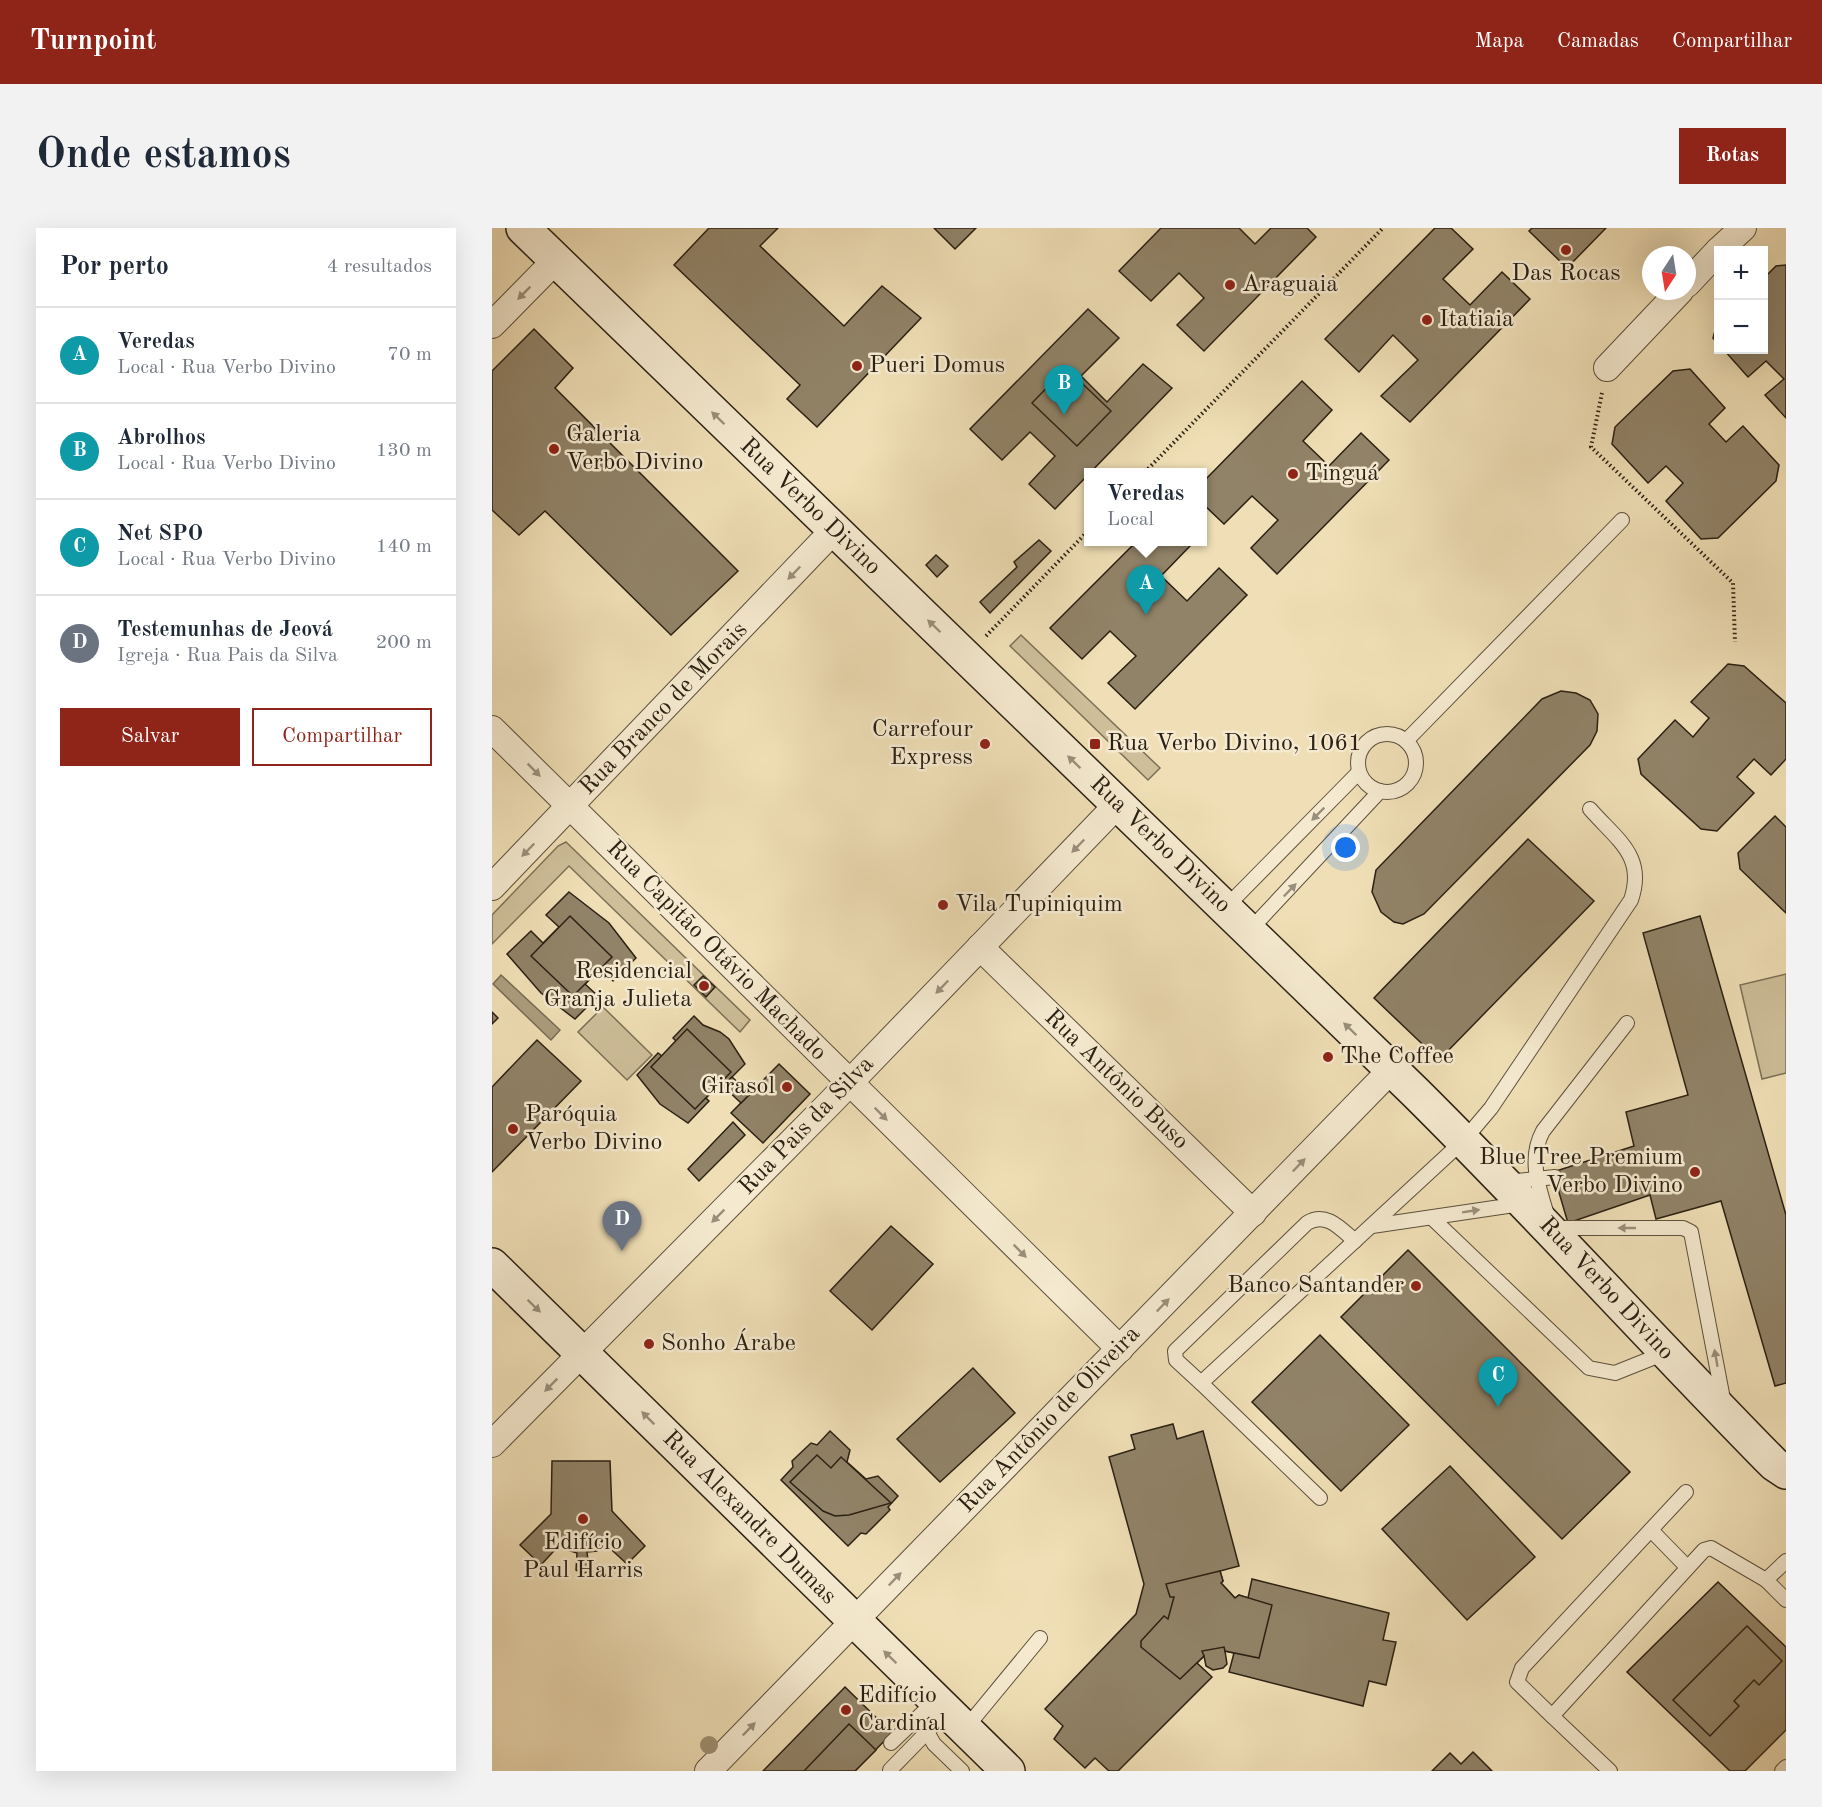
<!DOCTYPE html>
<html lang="pt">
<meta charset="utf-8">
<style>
body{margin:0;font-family:"Old Standard TT",serif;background:#f2f2f3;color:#1f2937}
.controls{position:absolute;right:18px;top:18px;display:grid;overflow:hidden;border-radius:0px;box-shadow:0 6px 24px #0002}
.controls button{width:54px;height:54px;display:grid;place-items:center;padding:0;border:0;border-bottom:2px solid #e0e1e3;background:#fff;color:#1f2937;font:30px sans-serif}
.compass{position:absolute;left:1150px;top:18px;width:54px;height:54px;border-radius:50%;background:#fff;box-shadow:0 6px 24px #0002;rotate:192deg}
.you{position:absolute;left:854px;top:620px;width:21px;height:21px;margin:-15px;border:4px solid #fff;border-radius:50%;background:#1a73e8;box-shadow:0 0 0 9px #1a73e833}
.badge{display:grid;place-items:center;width:39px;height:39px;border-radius:50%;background:#8f2418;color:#fff;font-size:20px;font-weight:700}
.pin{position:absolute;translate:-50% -50px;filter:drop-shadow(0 2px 3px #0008)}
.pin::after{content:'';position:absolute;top:32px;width:21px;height:18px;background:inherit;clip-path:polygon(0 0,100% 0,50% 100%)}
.popup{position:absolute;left:592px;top:240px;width:123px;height:78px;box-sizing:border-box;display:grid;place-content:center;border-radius:0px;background:#fff;filter:drop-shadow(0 2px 4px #0005);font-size:20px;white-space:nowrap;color:#747a83}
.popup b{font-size:22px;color:#1f2937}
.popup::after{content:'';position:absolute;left:50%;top:100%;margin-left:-12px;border:12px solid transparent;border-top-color:#fff}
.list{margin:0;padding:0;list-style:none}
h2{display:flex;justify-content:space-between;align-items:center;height:78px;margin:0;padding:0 24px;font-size:26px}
h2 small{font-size:20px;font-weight:400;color:#747a83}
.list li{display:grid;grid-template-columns:39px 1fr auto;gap:18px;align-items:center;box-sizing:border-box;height:96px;padding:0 24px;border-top:2px solid #e0e1e3}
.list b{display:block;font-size:22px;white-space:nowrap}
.list p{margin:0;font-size:20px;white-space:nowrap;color:#747a83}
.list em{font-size:20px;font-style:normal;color:#747a83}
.actions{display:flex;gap:12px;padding:18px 24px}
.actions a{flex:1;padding:14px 0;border:2px solid #8f2418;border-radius:0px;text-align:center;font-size:21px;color:#8f2418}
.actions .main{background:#8f2418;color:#fff}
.map{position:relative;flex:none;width:1294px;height:1543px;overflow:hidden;border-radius:0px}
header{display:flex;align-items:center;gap:36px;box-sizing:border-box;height:84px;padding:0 30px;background:#8f2418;color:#fff}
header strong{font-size:28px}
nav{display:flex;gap:33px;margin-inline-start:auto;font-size:21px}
.intro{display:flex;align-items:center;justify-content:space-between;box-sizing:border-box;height:144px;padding:0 36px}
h1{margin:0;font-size:42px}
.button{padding:15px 27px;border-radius:0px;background:#8f2418;color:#fff;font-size:21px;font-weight:700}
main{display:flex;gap:36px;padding:0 36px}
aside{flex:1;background:#fff;border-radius:0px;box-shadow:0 6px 24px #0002}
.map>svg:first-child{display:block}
</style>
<header>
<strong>Turnpoint</strong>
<nav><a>Mapa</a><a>Camadas</a><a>Compartilhar</a></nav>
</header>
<div class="intro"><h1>Onde estamos</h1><a class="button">Rotas</a></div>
<main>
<aside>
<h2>Por perto<small>4 resultados</small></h2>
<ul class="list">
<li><span class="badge" style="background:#0f9aa8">A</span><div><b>Veredas</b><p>Local · Rua Verbo Divino</p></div><em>70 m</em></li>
<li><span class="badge" style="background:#0f9aa8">B</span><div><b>Abrolhos</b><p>Local · Rua Verbo Divino</p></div><em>130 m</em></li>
<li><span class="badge" style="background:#0f9aa8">C</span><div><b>Net SPO</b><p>Local · Rua Verbo Divino</p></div><em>140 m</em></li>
<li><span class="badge" style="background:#6b7280">D</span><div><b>Testemunhas de Jeová</b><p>Igreja · Rua Pais da Silva</p></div><em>200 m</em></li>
</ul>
<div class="actions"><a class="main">Salvar</a><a>Compartilhar</a></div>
</aside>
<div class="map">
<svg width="1294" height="1543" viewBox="0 0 1294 1543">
<rect width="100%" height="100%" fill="#f0dfb6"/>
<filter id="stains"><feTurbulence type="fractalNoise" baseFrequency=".00333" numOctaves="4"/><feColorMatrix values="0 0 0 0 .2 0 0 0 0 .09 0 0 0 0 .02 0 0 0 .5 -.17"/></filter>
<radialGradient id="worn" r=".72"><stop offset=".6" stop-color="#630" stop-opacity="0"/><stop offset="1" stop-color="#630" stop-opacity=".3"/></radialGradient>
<g fill="#cebf9a" stroke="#7c7056" stroke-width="1.5">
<polygon points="529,407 668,540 656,552 518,418"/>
<polygon points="74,614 258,792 248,804 77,638 0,716 0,687 66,618"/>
<polygon points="1294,746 1294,845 1270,851 1248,757"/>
<polygon points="111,779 160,827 135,852 86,804"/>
</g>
<polygon fill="#ad9e7f" stroke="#796c54" stroke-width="1.5" points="9,747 68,802 59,812 1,756"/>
<g fill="#918368" stroke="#2a2013" stroke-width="1.5">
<polygon points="217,0 286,0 268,18 352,98 390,58 429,90 325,199 295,171 308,157 182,37"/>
<polygon points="442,0 484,0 463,21"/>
<polygon points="669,0 747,0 763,16 779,0 815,0 824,9 712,123 685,97 712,70 687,45 659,73 627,43"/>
<polygon points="943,0 959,0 981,21 951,51 978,77 1010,44 1038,71 918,194 889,168 926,132 901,107 867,144 833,111"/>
<polygon points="1040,0 1114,0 1075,40 1037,3"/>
<polygon points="1294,37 1294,190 1273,167 1292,151 1274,133 1256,149 1232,122 1272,122 1272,50 1284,38"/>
<polygon points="596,81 627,110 589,148 615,174 651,136 680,160 563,281 537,256 563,228 538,204 510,232 478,201"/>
<polygon points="1226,92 1226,116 1221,110"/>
<polygon points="42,101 81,140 63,160 246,343 179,407 53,283 27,307 0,282 0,143"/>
<polygon points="574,140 619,183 585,218 540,175"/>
<polygon points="1198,141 1233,180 1217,196 1234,214 1251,198 1287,237 1284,253 1226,310 1209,311 1174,273 1191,255 1174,238 1156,255 1120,216 1123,199 1181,143"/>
<polygon points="810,153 840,182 811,213 837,238 869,205 897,232 785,346 759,320 786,292 760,268 732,296 711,276 711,254"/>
<polygon points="547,312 559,323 498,385 488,374 525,339 522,334"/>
<polygon points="644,314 694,314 698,318 669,348 695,373 727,340 755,367 643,481 616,455 644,428 618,403 590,431 558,400"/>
<polygon points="444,327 456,338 445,349 434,337"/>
<polygon points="1236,436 1252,438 1294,475 1294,531 1279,547 1262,531 1245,549 1262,565 1225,603 1209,601 1149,546 1146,531 1183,492 1201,509 1217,490 1199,474"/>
<polygon points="1069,463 1084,465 1098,472 1106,486 1105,503 1098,517 932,686 911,696 902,694 889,684 880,664 884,642 1050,471"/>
<polygon points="1283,588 1294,599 1294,685 1248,641 1246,625"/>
<polygon points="1036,611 1102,673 947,832 882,770"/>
<polygon points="77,664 117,695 144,730 121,753 109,740 93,756 106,768 83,791 49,765 15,726 39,703 51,715 67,699 54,687"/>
<polygon points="78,688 120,729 81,768 39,728"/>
<polygon points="1208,688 1294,987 1294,1155 1283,1158 1229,973 1164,991 1158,967 1076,995 1061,944 1142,918 1134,884 1196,867 1151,705"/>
<polygon points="211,748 223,759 214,769 202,757"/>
<polygon points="0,784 6,790 0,796"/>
<polygon points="202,788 211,797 228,804 237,811 253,836 231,858 228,855 214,870 217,873 196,895 168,876 145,847 166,825 170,828 184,813 181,810"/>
<polygon points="195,801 239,844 203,881 159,839"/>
<polygon points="45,812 89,853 0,944 0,859"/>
<polygon points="287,836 318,866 271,915 239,885"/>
<polygon points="240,849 258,866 249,875 231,858"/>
<polygon points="241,894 253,907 207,953 196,941"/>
<polygon points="399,998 441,1036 380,1102 338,1063"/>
<polygon points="916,1022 1138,1244 1070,1311 849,1089"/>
<polygon points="828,1107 917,1197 849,1263 760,1174"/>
<polygon points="481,1140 523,1185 448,1254 405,1211"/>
<polygon points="681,1196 685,1211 711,1203 747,1338 728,1343 731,1353 729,1355 743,1370 747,1367 756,1370 760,1351 897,1385 891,1412 904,1414 894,1457 877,1453 871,1478 737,1444 742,1425 733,1423 735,1436 731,1440 721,1442 714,1438 712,1428 705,1435 720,1449 626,1543 617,1543 603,1530 593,1540 562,1511 571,1498 553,1481 644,1386 652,1356 617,1229 643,1221 639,1207"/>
<polygon points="338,1203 358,1222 355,1234 374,1251 386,1248 406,1268 396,1279 398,1282 374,1306 369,1305 356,1318 289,1252 301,1239 300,1233 319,1215 325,1217"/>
<polygon points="325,1227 339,1240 349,1229 399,1275 357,1287 343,1288 331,1283 298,1254"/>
<polygon points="60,1233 118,1233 120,1283 153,1318 135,1336 110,1313 105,1323 95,1324 97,1342 91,1346 84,1342 85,1325 75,1322 71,1313 49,1337 28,1317 59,1286"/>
<polygon points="958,1238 1043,1329 975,1392 890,1301"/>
<polygon points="728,1343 731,1353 729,1355 743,1370 747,1367 780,1377 767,1430 733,1423 732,1419 710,1423 712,1428 688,1451 649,1419 649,1413 672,1388 676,1391 682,1369 678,1369 674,1356"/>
<polygon points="1226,1354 1294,1419 1294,1502 1253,1543 1238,1543 1135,1444"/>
<polygon points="1255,1398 1290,1433 1267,1457 1262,1452 1242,1473 1247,1478 1218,1508 1181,1472"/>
<polygon points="353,1459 400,1505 363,1543 271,1543"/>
<polygon points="357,1496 384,1522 363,1543 312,1543"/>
<polygon points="981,1524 1000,1543 940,1543 958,1525 969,1536"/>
</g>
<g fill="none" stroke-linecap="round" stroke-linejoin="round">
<defs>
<g id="lane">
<circle cx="895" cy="535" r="29"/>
<polyline points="914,513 1130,292"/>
<polyline points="733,680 867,544"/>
<polyline points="757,703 888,563"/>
<path d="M1135 795 1051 903C1034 934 1050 968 1059 1000H1191L1199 1004 1232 1176"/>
<polyline points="1015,954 1063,949"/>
<polyline points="940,990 1097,1140 1123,1145 1173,1125"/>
<polyline points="880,998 1029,976"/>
<path d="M709 1155 684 1132 683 1123 815 995C834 983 849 1001 863 1013"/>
<path d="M828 1270 709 1155 972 912 999 880 1139 672C1154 628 1125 612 1098 581"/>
<polyline points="1159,1302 1194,1338"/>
<polyline points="1294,1333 1274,1352 1294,1372"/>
<polyline points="454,1484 435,1504 442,1516 470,1543"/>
<polyline points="1060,1488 1025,1454 1030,1440 1194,1264"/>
<polyline points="473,1501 548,1410"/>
<polyline points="399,1515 443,1473"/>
<polyline points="398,1542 435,1504"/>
<polyline points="1118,1543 1060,1488 1212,1322 1219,1320 1274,1352"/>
<polyline points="1290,1543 1294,1539"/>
</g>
<g id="street">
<polyline points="1227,22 1251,0"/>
<polyline points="1195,56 1226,23"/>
<polyline points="0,97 64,32"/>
<polyline points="1115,140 1188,63"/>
<polyline points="0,501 628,1121"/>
<polyline points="0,659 342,302"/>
<polyline points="488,719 761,985"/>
<polyline points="0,1216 338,875 626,576"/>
<polyline points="216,1543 900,841"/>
</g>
<g id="secondary">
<path d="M31 0 923 864C1045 985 1161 1113 1282 1236L1294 1244"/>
<polyline points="0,1037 516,1543"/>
</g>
</defs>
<use href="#lane" stroke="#5c503c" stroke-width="16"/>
<use href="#street" stroke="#5c503c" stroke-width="28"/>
<use href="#secondary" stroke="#2a2013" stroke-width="36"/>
<g stroke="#2a2013" stroke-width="4" stroke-dasharray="1.5 3" stroke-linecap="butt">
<polyline points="1110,165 1099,219 1241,355 1243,414"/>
<polyline points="653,244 891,0"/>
<polyline points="494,408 597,302"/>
</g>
<use href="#lane" stroke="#f5ead0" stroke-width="14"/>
<use href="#street" stroke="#f5ead0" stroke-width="26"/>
<use href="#secondary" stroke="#f5ead0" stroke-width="33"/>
</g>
<circle fill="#9e9073" cx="217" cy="1517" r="9"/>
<defs><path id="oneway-solid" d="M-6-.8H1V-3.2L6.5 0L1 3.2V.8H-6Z" transform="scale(1.5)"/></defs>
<g fill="#9a8f7b">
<use href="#oneway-solid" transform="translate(32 65) rotate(135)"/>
<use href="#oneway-solid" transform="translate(226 190) rotate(-136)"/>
<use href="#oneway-solid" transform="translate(302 345) rotate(134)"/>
<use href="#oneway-solid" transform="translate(442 398) rotate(-136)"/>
<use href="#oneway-solid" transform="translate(582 534) rotate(-136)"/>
<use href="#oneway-solid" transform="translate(42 542) rotate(45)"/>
<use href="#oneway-solid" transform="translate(826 586) rotate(135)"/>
<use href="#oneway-solid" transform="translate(586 618) rotate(134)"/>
<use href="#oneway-solid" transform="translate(36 622) rotate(134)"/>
<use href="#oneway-solid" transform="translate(798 662) rotate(-46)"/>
<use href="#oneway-solid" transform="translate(450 759) rotate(134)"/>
<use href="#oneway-solid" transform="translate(858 801) rotate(-136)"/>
<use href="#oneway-solid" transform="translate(389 886) rotate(45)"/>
<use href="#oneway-solid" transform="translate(807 937) rotate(-46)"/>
<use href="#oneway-solid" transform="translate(979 983) rotate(-9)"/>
<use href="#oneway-solid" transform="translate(226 988) rotate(135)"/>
<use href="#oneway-solid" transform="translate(1135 1000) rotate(-180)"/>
<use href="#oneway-solid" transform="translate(528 1023) rotate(45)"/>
<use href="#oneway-solid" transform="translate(671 1077) rotate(-46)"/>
<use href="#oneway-solid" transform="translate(42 1078) rotate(44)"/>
<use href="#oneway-solid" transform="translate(1224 1130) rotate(-100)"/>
<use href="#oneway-solid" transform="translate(59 1157) rotate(135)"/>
<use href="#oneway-solid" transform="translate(156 1190) rotate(-135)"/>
<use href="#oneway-solid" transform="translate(403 1351) rotate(-46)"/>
<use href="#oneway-solid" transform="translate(398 1429) rotate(-136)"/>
<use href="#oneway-solid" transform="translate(257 1501) rotate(-46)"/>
</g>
<g fill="#8f2418" stroke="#f5ead0" stroke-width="2">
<circle cx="1074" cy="22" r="6"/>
<circle cx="738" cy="57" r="6"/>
<circle cx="935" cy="92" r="6"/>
<circle cx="365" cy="138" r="6"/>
<circle cx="62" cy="221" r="6"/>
<circle cx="801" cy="246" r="6"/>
<circle cx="493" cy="516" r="6"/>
<rect x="597" y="510" width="12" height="12" rx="3"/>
<circle cx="451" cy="677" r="6"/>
<circle cx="212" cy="758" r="6"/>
<circle cx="836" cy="829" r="6"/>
<circle cx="295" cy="859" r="6"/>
<circle cx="21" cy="901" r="6"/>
<circle cx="1203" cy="944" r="6"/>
<circle cx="924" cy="1058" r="6"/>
<circle cx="157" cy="1116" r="6"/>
<circle cx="91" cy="1291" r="6"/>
<circle cx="354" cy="1482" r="6"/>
</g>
<g text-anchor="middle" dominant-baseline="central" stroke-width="5" stroke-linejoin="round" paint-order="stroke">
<g font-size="24" fill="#2a2013" stroke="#f5ead0" text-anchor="start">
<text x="1074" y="46" text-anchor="middle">Das Rocas</text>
<text x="750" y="57">Araguaia</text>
<text x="947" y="92">Itatiaia</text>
<text x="377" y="138">Pueri Domus</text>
<text x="74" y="207">Galeria<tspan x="74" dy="28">Verbo Divino</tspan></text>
<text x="813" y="246">Tinguá</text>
<text x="481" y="502" text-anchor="end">Carrefour<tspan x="481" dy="28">Express</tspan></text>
<text x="615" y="516">Rua Verbo Divino, 1061</text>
<text x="463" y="677">Vila Tupiniquim</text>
<text x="200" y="744" text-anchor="end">Residencial<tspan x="200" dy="28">Granja Julieta</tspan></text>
<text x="848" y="829">The Coffee</text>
<text x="283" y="859" text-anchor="end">Girasol</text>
<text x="33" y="887">Paróquia<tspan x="33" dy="28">Verbo Divino</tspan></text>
<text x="1191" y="930" text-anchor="end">Blue Tree Premium<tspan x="1191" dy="28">Verbo Divino</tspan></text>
<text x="912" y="1058" text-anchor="end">Banco Santander</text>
<text x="169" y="1116">Sonho Árabe</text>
<text x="91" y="1315" text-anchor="middle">Edifício<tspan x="91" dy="28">Paul Harris</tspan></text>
<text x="366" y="1468">Edifício<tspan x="366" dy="28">Cardinal</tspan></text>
</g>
<g font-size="24" fill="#2a2013" stroke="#f5ead0">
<text transform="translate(318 279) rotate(44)">Rua Verbo Divino</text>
<text transform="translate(172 481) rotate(-46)">Rua Branco de Morais</text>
<text transform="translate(668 617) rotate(44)">Rua Verbo Divino</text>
<text transform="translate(224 723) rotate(45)">Rua Capitão Otávio Machado</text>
<text transform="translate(624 852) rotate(44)">Rua Antônio Buso</text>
<text transform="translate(315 898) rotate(-46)">Rua Pais da Silva</text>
<text transform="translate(1114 1061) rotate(47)">Rua Verbo Divino</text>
<text transform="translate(558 1192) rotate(-46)">Rua Antônio de Oliveira</text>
<text transform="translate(257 1290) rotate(45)">Rua Alexandre Dumas</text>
</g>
</g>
<rect width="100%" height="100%" filter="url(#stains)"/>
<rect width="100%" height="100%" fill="url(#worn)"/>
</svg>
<div class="controls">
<button>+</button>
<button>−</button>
</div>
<svg class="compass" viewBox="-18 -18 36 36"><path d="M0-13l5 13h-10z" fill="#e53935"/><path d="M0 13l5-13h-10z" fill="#747a83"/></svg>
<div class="you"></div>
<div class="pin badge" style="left:654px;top:387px;background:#0f9aa8">A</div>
<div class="popup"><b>Veredas</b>Local</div>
<div class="pin badge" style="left:572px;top:187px;background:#0f9aa8">B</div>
<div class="pin badge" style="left:1006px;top:1179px;background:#0f9aa8">C</div>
<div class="pin badge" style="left:130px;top:1023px;background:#6b7280">D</div>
</div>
</main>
